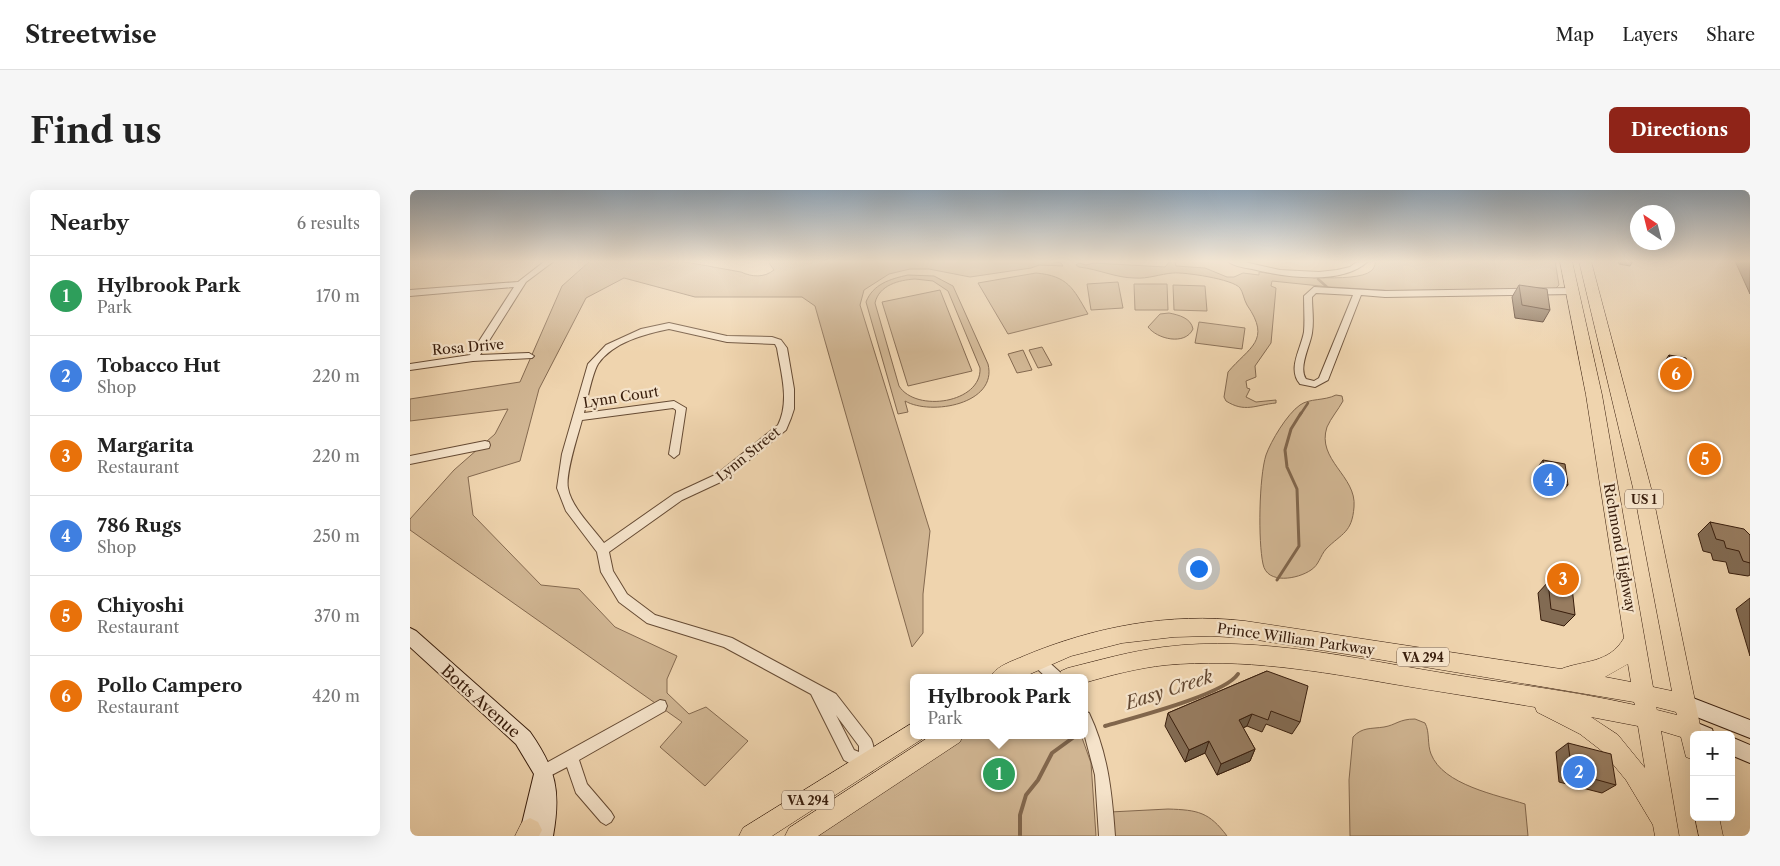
<!DOCTYPE html>
<meta charset="utf-8">
<style>
body{margin:0;font-family:"Libre Caslon Text",serif;background:#f6f6f6;color:#222}
.controls{position:absolute;right:15px;bottom:15px;display:grid;overflow:hidden;border-radius:8px;box-shadow:0 5px 20px #0002}
.controls button{width:45px;height:45px;display:grid;place-items:center;padding:0;border:0;border-bottom:1px solid #e0e0e0;background:#fff;color:#222;font:25px sans-serif}
.compass{position:absolute;left:1220px;top:15px;width:45px;height:45px;border-radius:50%;background:#fff;box-shadow:0 5px 20px #0002;rotate:325deg}
.you{position:absolute;left:788px;top:378px;width:18px;height:18px;margin:-12px;border:4px solid #fff;border-radius:50%;background:#1a73e8;box-shadow:0 0 0 8px #1a73e833}
.badge{display:grid;place-items:center;width:32px;height:32px;border-radius:50%;background:#8f2418;color:#fff;font-size:16px;font-weight:700}
.pin{position:absolute;translate:-50% -50%;border:2px solid #fff;box-shadow:0 1px 5px #0006}
.popup{position:absolute;left:500px;top:484px;width:178px;height:65px;box-sizing:border-box;display:grid;place-content:center;border-radius:8px;background:#fff;filter:drop-shadow(0 1px 4px #0005);font-size:16px;white-space:nowrap;color:#767676}
.popup b{font-size:19px;color:#222}
.popup::after{content:'';position:absolute;left:50%;top:100%;margin-left:-10px;border:10px solid transparent;border-top-color:#fff}
.list{margin:0;padding:0;list-style:none}
h2{display:flex;justify-content:space-between;align-items:center;height:65px;margin:0;padding:0 20px;font-size:21px}
h2 small{font-size:16px;font-weight:400;color:#767676}
.list li{display:grid;grid-template-columns:32px 1fr auto;gap:15px;align-items:center;box-sizing:border-box;height:80px;padding:0 20px;border-top:1px solid #e0e0e0}
.list b{display:block;font-size:19px;white-space:nowrap}
.list p{margin:0;font-size:16px;white-space:nowrap;color:#767676}
.list em{font-size:16px;font-style:normal;color:#767676}
.map{position:relative;flex:none;width:1340px;height:646px;overflow:hidden;border-radius:8px}
header{display:flex;align-items:center;gap:30px;box-sizing:border-box;height:70px;padding:0 25px;background:#fff;border-bottom:1px solid #e0e0e0}
header strong{font-size:24px}
nav{display:flex;gap:28px;margin-inline-start:auto;font-size:18px}
.intro{display:flex;align-items:center;justify-content:space-between;box-sizing:border-box;height:120px;padding:0 30px}
h1{margin:0;font-size:35px}
.button{padding:12px 22px;border-radius:8px;background:#8f2418;color:#fff;font-size:18px;font-weight:700}
main{display:flex;gap:30px;padding:0 30px}
aside{flex:1;background:#fff;border-radius:8px;box-shadow:0 5px 20px #0002}
.map>svg:first-child{display:block}
</style>
<header>
<strong>Streetwise</strong>
<nav><a>Map</a><a>Layers</a><a>Share</a></nav>
</header>
<div class="intro"><h1>Find us</h1><a class="button">Directions</a></div>
<main>
<aside>
<h2>Nearby<small>6 results</small></h2>
<ul class="list">
<li><span class="badge" style="background:#2e9e5b">1</span><div><b>Hylbrook Park</b><p>Park</p></div><em>170 m</em></li>
<li><span class="badge" style="background:#3f7fe0">2</span><div><b>Tobacco Hut</b><p>Shop</p></div><em>220 m</em></li>
<li><span class="badge" style="background:#e8710a">3</span><div><b>Margarita</b><p>Restaurant</p></div><em>220 m</em></li>
<li><span class="badge" style="background:#3f7fe0">4</span><div><b>786 Rugs</b><p>Shop</p></div><em>250 m</em></li>
<li><span class="badge" style="background:#e8710a">5</span><div><b>Chiyoshi</b><p>Restaurant</p></div><em>370 m</em></li>
<li><span class="badge" style="background:#e8710a">6</span><div><b>Pollo Campero</b><p>Restaurant</p></div><em>420 m</em></li>
</ul>
</aside>
<div class="map">
<svg width="1340" height="646" viewBox="0 0 1340 646">
<rect width="100%" height="100%" fill="#efd4ae"/>
<filter id="stains"><feTurbulence type="fractalNoise" baseFrequency=".004" numOctaves="4"/><feColorMatrix values="0 0 0 0 .2 0 0 0 0 .09 0 0 0 0 .02 0 0 0 .5 -.17"/></filter>
<radialGradient id="worn" r=".72"><stop offset=".6" stop-color="#630" stop-opacity="0"/><stop offset="1" stop-color="#630" stop-opacity=".3"/></radialGradient>
<g fill="#d0b592" stroke="#84694f" fill-rule="evenodd">
<path d="M180 71H270L331 82C342 87 354 88 364 80L359 73 361 71H642L651 73 653 76 629 75 621 78 560 87 519 79H500L479 84 454 100 450 115 520 341 513 404V443L502 457 405 116 392 107H285L214 88 176 108 129 199 110 271 58 287 63 325 131 395 169 399 205 437 267 466 257 489V503L279 524 296 517 338 551 295 596 250 557 272 532 0 340V329L44 280 85 244 98 219 0 231V209L110 192 152 96Z"/>
<path d="M760 71 765 72 766 76 795 78 817 87H824L833 83 849 85V82C869 85 946 94 961 81 964 79 965 75 966 71H1145L1149 95 1145 99 1003 102 920 97 862 91 861 96 866 98 861 153 845 176 846 187 836 191 837 198 840 199 836 207 846 212 866 210V213C845 215 835 223 816 211L814 207 818 182C839 157 862 151 837 115 834 110 833 102 830 98 823 89 774 82 763 83 750 84 738 89 725 88 706 88 688 79 669 77L666 75 669 73 676 75 684 73 755 77Z"/>
<path d="M626 83C658 86 663 98 678 124L598 144 568 93Z"/>
<path d="M498 85 524 86 543 96 578 174C588 214 521 226 495 211L498 222 488 224 456 112C463 94 480 89 498 85ZM505 89 523 91 538 101 570 178C572 213 506 223 489 196L465 113C469 95 489 90 505 89Z"/>
<polygon points="708,92 713,118 681,120 677,94"/>
<polygon points="724,94 757,94 758,120 725,120"/>
<polygon points="763,95 795,96 797,121 764,120"/>
<polygon points="530,100 562,181 498,196 472,112"/>
<path d="M759 123C769 125 781 128 783 139 775 156 747 149 738 137L750 124Z"/>
<polygon points="789,132 835,138 832,159 785,153"/>
<polygon points="632,157 642,175 628,178 619,160"/>
<polygon points="613,160 622,180 607,183 598,164"/>
<path d="M926 205 932 206 933 211C928 220 921 228 917 237 906 270 947 286 944 317 942 343 932 343 916 359 910 366 909 375 901 380 888 389 857 395 853 374 848 351 849 287 856 265 861 251 877 224 890 215 900 208 914 211 926 205Z"/>
<path d="M1005 529 1015 533C1020 542 1017 554 1021 564 1033 595 1087 605 1115 614L1118 646H940L939 590 943 547C952 537 961 539 974 537 986 535 989 529 1005 529Z"/>
<polygon points="556,545 671,545 681,573 686,646 403,646"/>
<path d="M758 619C788 620 799 622 817 646H703L700 622Z"/>
</g>
<g fill="none" stroke-linecap="round" stroke-linejoin="round">
<g stroke="#81664c" stroke-width="2.5">
<polyline points="908,89 917,97"/>
<polyline points="890,225 898,213"/>
</g>
<polyline stroke="#81664c" stroke-width="3" points="867,390 889,356 887,299 877,277 875,260 881,239 891,223"/>
<g stroke="#81664c" stroke-width="4">
<path d="M695 536C722 528 814 505 828 484"/>
<polyline points="610,646 610,625 616,605 628,590 642,563 664,547"/>
</g>
<defs>
<g id="street">
<polygon points="135,71 144,71 116,92 70,165 119,163 124,166 122,168 63,171 0,180 0,174 60,165 104,97 0,106 0,100 108,92"/>
<path d="M817 71H830L870 80 909 82 927 80 940 77 948 71H958C933 96 874 87 842 79 834 78 824 76 817 71Z"/>
<path d="M904 97 975 101 1163 98 1167 101 1163 104 975 107 951 105 918 190 905 197 890 194C877 179 891 159 894 142 895 130 894 118 894 106ZM906 103 943 105 909 188 904 191 896 189C888 178 900 156 902 143 904 131 902 118 902 107Z"/>
<path d="M259 133 317 146 362 147 371 150 377 158 384 199V219L381 228 376 240 315 290 272 310 199 362 203 381 217 404 245 425 322 448 426 504 461 549C465 558 466 572 462 581L457 583 434 570 401 504 314 457 237 433 209 412 191 382 187 362 156 321 147 298 152 264 178 174 196 155 231 139ZM259 139 317 152 365 154 367 158C371 183 380 211 368 235L307 284 264 304 194 353C183 338 161 317 158 298 155 284 168 245 172 230L263 218 266 220V222L259 264 264 268 269 264 276 218 264 211 174 223C177 211 182 184 188 174 203 152 235 144 259 139ZM426 525 449 556V562L444 560Z"/>
<polygon points="75,251 79,252 80,255 79,258 0,274 0,266"/>
<polygon points="627,464 632,466 652,484 654,488 637,488 622,474 620,470 622,466"/>
<polygon points="250,510 255,511 257,516 255,521 169,570 177,594 201,622 204,627 201,632 196,635 191,632 166,603 157,577 134,589 129,587 127,582 129,577"/>
<path d="M674 521 679 523C698 563 702 603 705 646H689L685 585 674 543Z"/>
</g>
<g id="secondary">
<path d="M0 438 6 441 120 542C146 579 151 601 143 646H109L124 584 106 554 0 457Z"/>
<polygon points="1275,505 1340,530 1340,548 1269,520 1266,514 1269,508"/>
<polygon points="1280,530 1302,539 1304,545 1284,545 1284,550 1273,545 1271,539 1273,533"/>
<polygon points="1321,547 1340,555 1340,573 1321,565"/>
</g>
<g id="primary">
<path d="M1150 71H1162L1192 205 1243 497 1262 501 1224 302 1169 71H1181L1242 302 1292 545H1284V570L1276 567 1271 547 1251 541 1269 646H1245L1243 635 1216 590 1192 561 1170 544 1127 522 1125 517C1078 509 1030 502 983 494 908 481 832 468 756 475 728 478 701 485 674 493V488H648L651 481 658 478C690 470 721 461 754 457 848 445 946 469 1039 484 1101 494 1163 501 1225 515L1224 512 955 467 835 448 801 446 764 447 712 453 661 466 611 488H580C585 476 603 471 614 466 683 437 760 422 835 431L1151 479C1174 470 1199 474 1214 448L1176 205ZM1218 474 1221 492 1195 487ZM1246 517 1266 522 1267 525 1247 520ZM1181 527 1228 536 1235 578 1208 545Z"/>
<polygon points="504,532 504,545 513,545 512,549 362,646 329,646 333,638"/>
<polygon points="522,545 553,545 550,552 408,646 375,646 379,638"/>
<polygon points="1285,627 1309,627 1313,646 1289,646"/>
<polygon points="120,628 128,632 132,640 129,646 105,646 112,632"/>
</g>
</defs>
<use href="#street" stroke="#664b34" stroke-width="2"/>
<use href="#secondary" stroke="#381d0c" stroke-width="2"/>
<use href="#primary" stroke="#381d0c" stroke-width="1"/>
<use href="#street" fill="#f5e3ca" fill-rule="evenodd"/>
<use href="#secondary" fill="#f5e3ca" fill-rule="evenodd"/>
<use href="#primary" fill="#efd4ae" fill-rule="evenodd"/>
</g>
<g fill="#826b53" stroke="#381d0c">
<polygon points="1208,71 1223,71 1220,76 1209,74"/>
<polygon points="1325,71 1340,71 1340,104"/>
<polygon points="1109,95 1140,120 1133,132 1105,128 1102,107"/>
<polygon points="1259,165 1281,185 1274,194 1257,190 1253,174"/>
<polygon points="1133,270 1158,295 1151,303 1130,298 1127,278"/>
<polygon points="1300,332 1340,345 1340,385 1338,386 1319,383 1316,372 1303,370 1301,363 1293,361 1288,344"/>
<polygon points="1138,392 1165,425 1154,436 1131,430 1128,403"/>
<polygon points="1340,408 1340,466 1326,419"/>
<polygon points="857,481 890,532 882,544 856,534 852,542 837,536 833,538 845,559 840,571 807,585 795,563 775,572 755,536 758,523"/>
<polygon points="1158,553 1206,595 1192,603 1149,592 1146,562"/>
</g>
<g fill="#6a5743" stroke="#381d0c">
<polygon points="842,524 837,536 824,542 829,530"/>
<polygon points="799,551 795,563 775,572 779,560"/>
<polygon points="845,559 840,571 807,585 811,574"/>
</g>
<g fill="#977c60" stroke="#381d0c">
<polygon points="1109,95 1137,99 1140,120 1112,115"/>
<polygon points="1259,165 1276,168 1281,185 1264,182"/>
<polygon points="1133,270 1155,274 1158,295 1136,290"/>
<polygon points="1300,332 1334,339 1340,345 1340,373 1333,371 1329,361 1316,358 1314,351 1306,349"/>
<polygon points="1138,392 1162,397 1165,425 1141,419"/>
<polygon points="857,481 898,496 890,532 861,521 858,530 842,524 829,530 845,559 811,574 799,551 779,560 758,523"/>
<polygon points="1158,553 1201,564 1206,595 1162,583"/>
</g>
<linearGradient id="sky" x2="0" y2="1"><stop stop-color="#92a8bb"/><stop offset="0.44" stop-color="#f8ecdb"/><stop offset="1" stop-color="#f8ecdb" stop-opacity="0"/></linearGradient>
<rect width="1340" height="162" fill="url(#sky)"/>
<g text-anchor="middle" dominant-baseline="central" stroke-width="4.5" stroke-linejoin="round" paint-order="stroke">
<g fill="#f5e3ca" stroke="#715845" stroke-width="1">
<rect x="1215" y="299.5" width="38" height="19" rx="4"/>
<rect x="987" y="457.5" width="52" height="19" rx="4"/>
<rect x="372" y="600.5" width="52" height="19" rx="4"/>
</g>
<g font-size="12" font-weight="bold" fill="#381d0c">
<text x="1234" y="309">US 1</text>
<text x="1013" y="467">VA 294</text>
<text x="398" y="610">VA 294</text>
</g>
<g font-size="14" fill="#381d0c" stroke="#f5e3ca">
<text transform="translate(58 157) rotate(-5)">Rosa Drive</text>
<text transform="translate(211 207) rotate(-9)">Lynn Court</text>
<text transform="translate(338 264) rotate(-39)">Lynn Street</text>
<text transform="translate(1210 358) rotate(80)">Richmond Highway</text>
<text transform="translate(886 449) rotate(8)">Prince William Parkway</text>
</g>
<g font-size="16" fill="#381d0c" stroke="#f5e3ca">
<text transform="translate(71 511) rotate(42)">Botts Avenue</text>
</g>
<g font-size="18" font-style="italic" fill="#624731" stroke="#f5e3ca">
<text transform="translate(759 500) rotate(-18)">Easy Creek</text>
</g>
</g>
<rect width="100%" height="100%" filter="url(#stains)"/>
<rect width="100%" height="100%" fill="url(#worn)"/>
</svg>
<div class="controls">
<button>+</button>
<button>−</button>
</div>
<svg class="compass" viewBox="-18 -18 36 36"><path d="M0-13l5 13h-10z" fill="#e53935"/><path d="M0 13l5-13h-10z" fill="#767676"/></svg>
<div class="you"></div>
<div class="pin badge" style="left:589px;top:584px;background:#2e9e5b">1</div>
<div class="popup"><b>Hylbrook Park</b>Park</div>
<div class="pin badge" style="left:1169px;top:582px;background:#3f7fe0">2</div>
<div class="pin badge" style="left:1153px;top:389px;background:#e8710a">3</div>
<div class="pin badge" style="left:1139px;top:290px;background:#3f7fe0">4</div>
<div class="pin badge" style="left:1295px;top:269px;background:#e8710a">5</div>
<div class="pin badge" style="left:1266px;top:184px;background:#e8710a">6</div>
</div>
</main>
